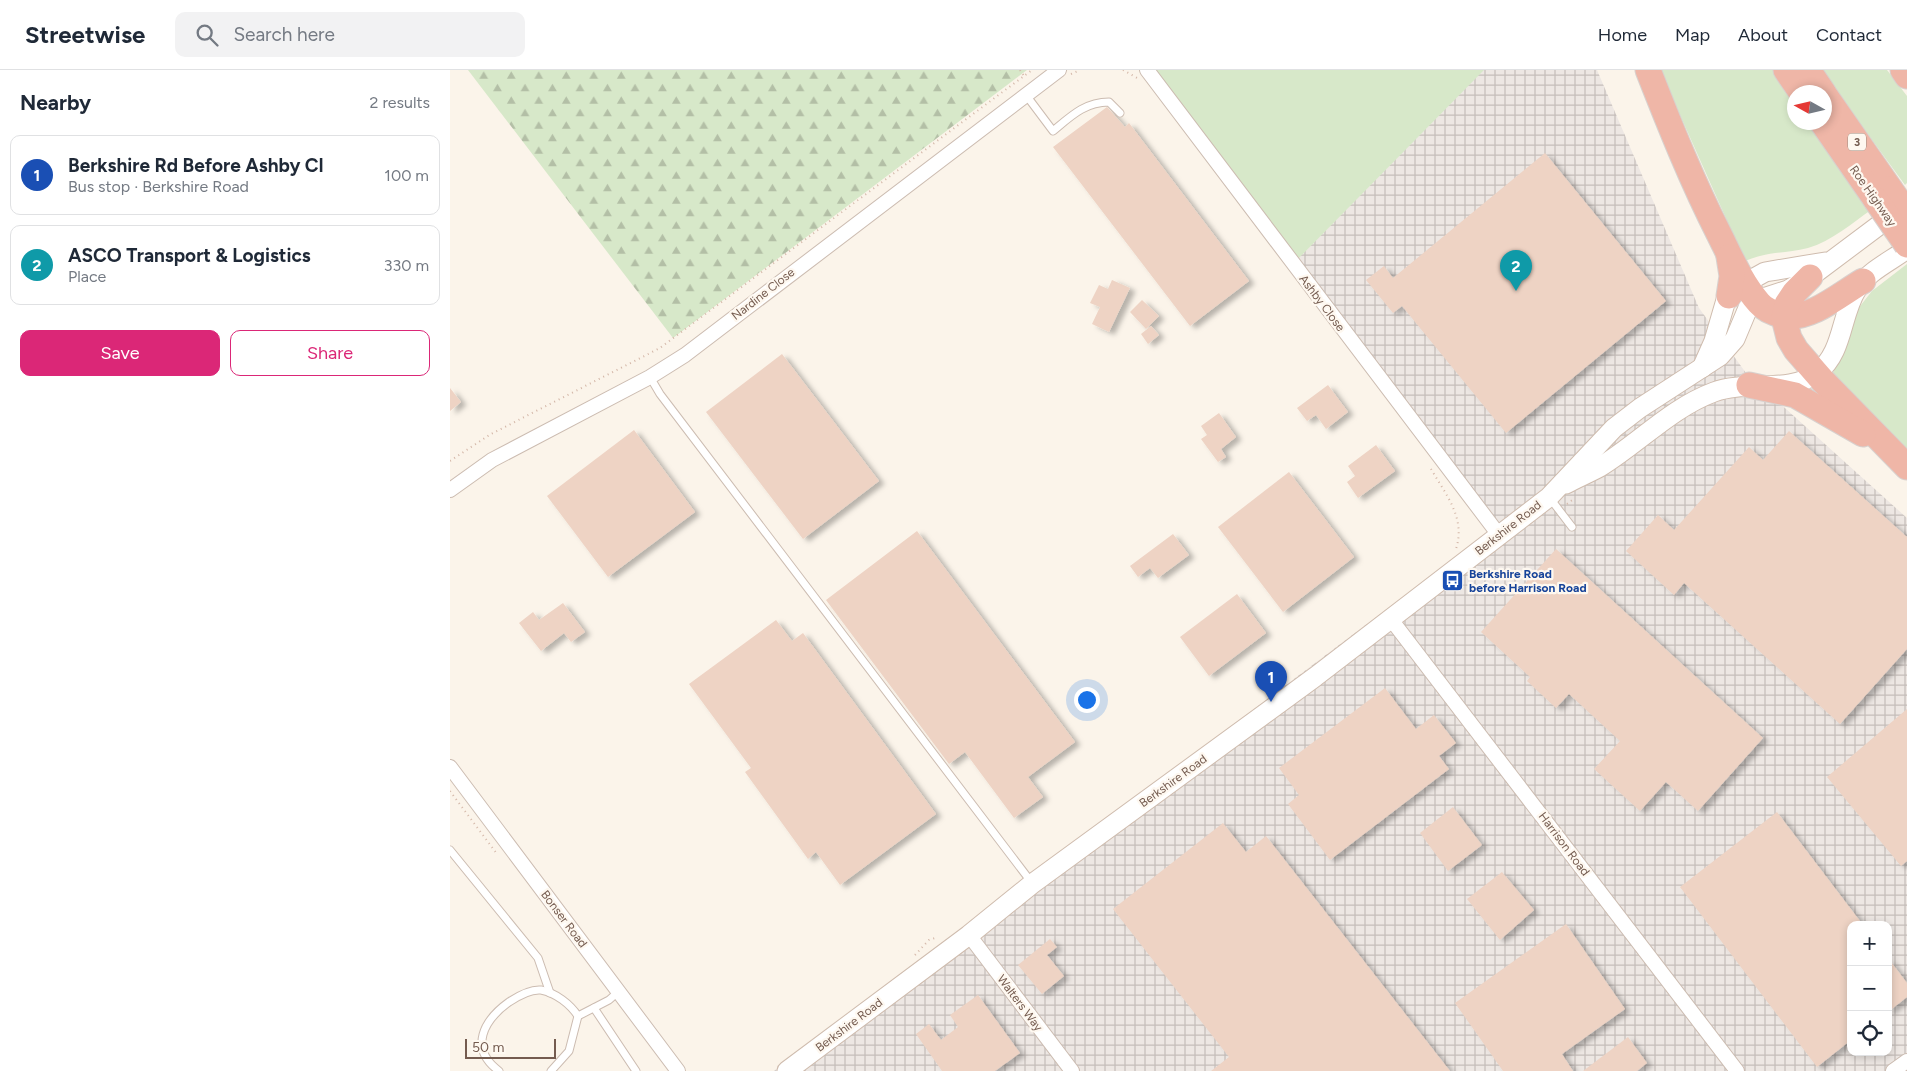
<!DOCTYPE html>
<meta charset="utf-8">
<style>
body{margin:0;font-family:Figtree,sans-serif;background:#f2f2f3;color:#1f2937}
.controls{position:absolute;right:15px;bottom:15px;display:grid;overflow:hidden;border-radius:10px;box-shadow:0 2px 8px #0003}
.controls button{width:45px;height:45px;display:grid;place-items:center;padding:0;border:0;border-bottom:1px solid #e0e1e3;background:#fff;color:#1f2937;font:25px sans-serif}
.compass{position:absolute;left:1337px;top:15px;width:45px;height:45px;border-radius:50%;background:#fff;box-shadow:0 2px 8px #0003;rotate:278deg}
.scale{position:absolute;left:15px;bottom:12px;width:91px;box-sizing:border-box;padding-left:5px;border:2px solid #745b4f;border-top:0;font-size:14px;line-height:18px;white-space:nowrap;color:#745b4f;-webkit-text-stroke:4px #fef8f0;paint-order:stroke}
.you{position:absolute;left:636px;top:629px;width:18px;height:18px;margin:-12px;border:4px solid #fff;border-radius:50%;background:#1a73e8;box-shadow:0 0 0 8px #1a73e833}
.badge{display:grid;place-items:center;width:32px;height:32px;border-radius:50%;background:#db2777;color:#fff;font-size:16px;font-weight:700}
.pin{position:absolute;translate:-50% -41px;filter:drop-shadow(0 1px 2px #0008)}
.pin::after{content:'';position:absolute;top:26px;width:18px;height:15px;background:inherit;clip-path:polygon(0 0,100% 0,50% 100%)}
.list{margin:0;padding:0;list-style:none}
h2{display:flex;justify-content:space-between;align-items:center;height:65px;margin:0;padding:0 20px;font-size:21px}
h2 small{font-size:16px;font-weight:400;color:#747a83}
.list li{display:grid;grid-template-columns:32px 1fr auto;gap:15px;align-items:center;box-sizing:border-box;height:80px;margin:0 10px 10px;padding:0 10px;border:1px solid #e0e1e3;border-radius:10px}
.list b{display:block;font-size:19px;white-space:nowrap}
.list p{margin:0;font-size:16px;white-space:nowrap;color:#747a83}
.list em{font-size:16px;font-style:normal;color:#747a83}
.actions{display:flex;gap:10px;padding:15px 20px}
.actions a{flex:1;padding:11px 0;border:1px solid #db2777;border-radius:10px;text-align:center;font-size:18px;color:#db2777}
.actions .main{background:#db2777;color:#fff}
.icon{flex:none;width:28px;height:28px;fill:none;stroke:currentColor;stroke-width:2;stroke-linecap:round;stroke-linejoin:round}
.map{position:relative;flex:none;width:1457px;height:1001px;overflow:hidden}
header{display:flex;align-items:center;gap:30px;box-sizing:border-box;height:70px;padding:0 25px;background:#fff;border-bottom:1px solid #e0e1e3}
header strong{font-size:24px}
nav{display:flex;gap:28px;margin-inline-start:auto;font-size:18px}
.search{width:350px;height:45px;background:#f2f2f3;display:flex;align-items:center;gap:12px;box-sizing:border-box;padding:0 18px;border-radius:10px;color:#747a83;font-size:19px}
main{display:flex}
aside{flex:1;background:#fff}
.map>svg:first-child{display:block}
</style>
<header>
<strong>Streetwise</strong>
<div class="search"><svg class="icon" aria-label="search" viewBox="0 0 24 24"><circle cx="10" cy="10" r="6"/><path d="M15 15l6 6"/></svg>Search here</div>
<nav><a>Home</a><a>Map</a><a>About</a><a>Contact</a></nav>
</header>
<main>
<aside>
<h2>Nearby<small>2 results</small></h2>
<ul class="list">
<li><span class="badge" style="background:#1a4fb4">1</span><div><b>Berkshire Rd Before Ashby Cl</b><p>Bus stop · Berkshire Road</p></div><em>100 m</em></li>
<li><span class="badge" style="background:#0f9aa8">2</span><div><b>ASCO Transport &amp; Logistics</b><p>Place</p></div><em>330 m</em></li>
</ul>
<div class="actions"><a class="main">Save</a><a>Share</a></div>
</aside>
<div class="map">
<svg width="1457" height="1001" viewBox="0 0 1457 1001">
<defs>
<pattern id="industrial-grid" width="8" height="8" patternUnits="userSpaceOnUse" patternTransform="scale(1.25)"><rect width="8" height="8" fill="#ede7e3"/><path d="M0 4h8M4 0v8" fill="none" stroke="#c5beba"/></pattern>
<pattern id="forest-firs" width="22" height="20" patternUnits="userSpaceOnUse" patternTransform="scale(1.25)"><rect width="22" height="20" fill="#d7e8c9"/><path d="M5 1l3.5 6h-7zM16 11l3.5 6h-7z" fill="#b3bfa6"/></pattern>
<filter id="shadow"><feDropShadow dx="5.5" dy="3" stdDeviation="2.5" flood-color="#0004"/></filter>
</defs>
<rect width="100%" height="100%" fill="#fbf4ea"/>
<path fill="url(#industrial-grid)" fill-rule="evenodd" d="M1033 0H1147L1249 238 1296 303 1457 448V1001H324L1043 459 842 194ZM1401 855H1438V982H1401Z"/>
<g fill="#d7e8c9">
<polygon points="697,0 1034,0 843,194"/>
<path d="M1210 0H1323L1344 31V52L1360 53 1421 140C1402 153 1382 171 1358 178 1335 184 1319 181 1295 191Z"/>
<polygon points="1371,0 1437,0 1457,26 1457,113 1455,115"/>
<polygon points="1457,194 1457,384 1381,307 1397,274 1407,240 1422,221"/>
</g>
<polygon fill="url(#forest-firs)" points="18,0 577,0 223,268"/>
<g fill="#eed3c4" filter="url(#shadow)">
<polygon points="657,37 675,57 679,53 799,211 740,256 603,77"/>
<polygon points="1095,83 1216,231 1056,363 952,236 943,243 916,210 934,196 943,208"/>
<polygon points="662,210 680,218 659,262 642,254 650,237 640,233 649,215 658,219"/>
<polygon points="692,230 709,246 696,259 680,242"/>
<polygon points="701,256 709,265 698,274 691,264"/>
<polygon points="332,284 429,411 353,469 256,342"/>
<polygon points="878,315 898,342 876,359 866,345 857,351 847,338"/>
<polygon points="0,318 11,332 0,341"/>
<polygon points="769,343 786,367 771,379 776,387 768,392 751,369 757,365 751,356"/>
<polygon points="184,360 245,442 158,507 97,426"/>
<polygon points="1339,361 1457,467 1457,579 1390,654 1234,513 1224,525 1176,481 1208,445 1224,460 1299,377 1313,390"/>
<polygon points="926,375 945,401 908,428 897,412 905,406 898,396"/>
<polygon points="839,402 904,487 833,542 768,457"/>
<polygon points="467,461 625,672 578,707 593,727 564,748 515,682 499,694 376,530"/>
<polygon points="723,464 739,485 708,508 700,498 688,507 680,496"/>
<polygon points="1106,479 1313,668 1248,741 1216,712 1190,741 1144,699 1170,671 1119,624 1106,638 1077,611 1080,607 1031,562"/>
<polygon points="787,524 816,563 759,606 730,567"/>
<polygon points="113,533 135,562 121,572 114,563 91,581 69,553 83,542 89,550"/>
<polygon points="326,550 342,571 353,563 486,744 390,815 366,782 358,789 295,702 301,698 239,614"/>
<polygon points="935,618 966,659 984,645 1006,673 989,686 999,699 880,790 838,734 849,725 829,698"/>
<polygon points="1457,639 1457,791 1451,796 1377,707"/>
<polygon points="1003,737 1032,775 998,801 970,763"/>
<polygon points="1327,742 1413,855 1401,855 1401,970 1367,997 1230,817"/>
<polygon points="773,753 796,782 816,766 1000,1001 761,1001 779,987 663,839"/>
<polygon points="1052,802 1084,840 1050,870 1017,829"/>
<polygon points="1116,854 1175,939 1112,984 1123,1001 1053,1001 1005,933"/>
<polygon points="600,869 607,877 597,885 614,906 592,924 568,895"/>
<polygon points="1438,888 1457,913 1457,927 1438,942"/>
<polygon points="528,925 570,983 545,1001 492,1001 466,964 479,954 491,970 508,957 500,945"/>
<polygon points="1178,967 1197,993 1187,1001 1133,1001"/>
</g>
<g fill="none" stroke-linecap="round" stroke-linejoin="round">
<defs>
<g id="service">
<path d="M576 25 603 61C621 46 635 32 659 32L670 43"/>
<polyline points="200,307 210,324 582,813"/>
<polyline points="1099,427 1122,457"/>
<polyline points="0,780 88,888 100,923"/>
<polyline points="144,938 186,1001"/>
<polyline points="128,946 159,930 168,922"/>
<path d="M49 1001C18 978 34 950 59 932 68 926 80 919 91 920 106 923 120 934 128 946L119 981 101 1001"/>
</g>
<g id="minor">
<polyline points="697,0 1049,465"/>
<polyline points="0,420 42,390 200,307 235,285 609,0"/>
<polyline points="940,548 1287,1001"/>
<polyline points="0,697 228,1001"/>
<polyline points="519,865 622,1001"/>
<polyline points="1443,1001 1457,991"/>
</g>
<g id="secondary">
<polyline points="1252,298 1264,271 1276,230 1288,217 1315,202 1375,192"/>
<path d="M1116 414C1127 408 1139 403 1150 397 1189 373 1221 338 1264 322 1296 310 1340 324 1367 303 1394 282 1390 246 1407 219 1417 202 1441 191 1457 179"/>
<polyline points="337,1001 519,865 582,814 865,607 1099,427 1164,358 1190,338 1270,286 1285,269 1298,238 1307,230 1338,220 1360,207 1448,141"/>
</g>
<g id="motorway">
<path d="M1198 0C1220 56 1242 111 1269 164 1280 186 1292 214 1309 233 1315 240 1326 244 1335 246 1361 250 1392 223 1413 211"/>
<polyline points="1336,0 1351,22"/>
<polyline points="1358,0 1373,22"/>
<polyline points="1453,0 1457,6"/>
<polyline points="1374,24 1440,119"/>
<polyline points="1372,52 1426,130"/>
<polyline points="1279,187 1282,206 1279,226"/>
<polyline points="1360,207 1345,222 1337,234 1334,248 1339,268 1346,280 1373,311 1457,397"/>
<polyline points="1299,315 1345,325 1413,364"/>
</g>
</defs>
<use href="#service" stroke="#ccbcb1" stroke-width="9"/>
<use href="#minor" stroke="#ccbcb1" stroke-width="16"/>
<use href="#secondary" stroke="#cfbcae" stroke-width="21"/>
<use href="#motorway" stroke="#d8d1ce" stroke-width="27"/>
<g stroke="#d3b6a7" stroke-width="2" stroke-dasharray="1 4" stroke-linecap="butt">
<polyline points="570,0 574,6"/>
<polyline points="673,0 687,8"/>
<polyline points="621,4 630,0"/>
<polyline points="0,391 41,364 210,278 582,0"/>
<path d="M981 399C996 425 1016 448 1006 479"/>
<polyline points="1117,434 1125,428"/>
<polyline points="0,721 47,784"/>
<polyline points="465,885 479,870 488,867"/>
</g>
<use href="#service" stroke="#fff" stroke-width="7"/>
<use href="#minor" stroke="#fff" stroke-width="14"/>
<use href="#secondary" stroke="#fff" stroke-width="19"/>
<use href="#motorway" stroke="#efb6a7" stroke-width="25"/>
<defs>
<g id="motorway-bridge">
<polyline points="1440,119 1457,143"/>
<polyline points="1426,130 1457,175"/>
</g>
</defs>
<use href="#motorway-bridge" stroke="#d8d1ce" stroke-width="27" stroke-linecap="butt"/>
<use href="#motorway-bridge" stroke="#efb6a7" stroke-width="25"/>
</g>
<defs>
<symbol id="bus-square" viewBox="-11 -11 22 22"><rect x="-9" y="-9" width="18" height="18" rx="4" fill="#1a4fb4" stroke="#fef8f0"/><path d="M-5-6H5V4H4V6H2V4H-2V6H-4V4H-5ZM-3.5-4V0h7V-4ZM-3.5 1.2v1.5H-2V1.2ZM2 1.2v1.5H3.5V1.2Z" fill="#fff"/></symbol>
</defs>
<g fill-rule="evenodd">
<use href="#bus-square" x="990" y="498" width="25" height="25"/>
</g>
<g text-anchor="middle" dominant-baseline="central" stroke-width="4.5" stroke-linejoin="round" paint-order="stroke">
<rect fill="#fef8f0" stroke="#9d8a7f" stroke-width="1" x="1398" y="63.5" width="18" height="17" rx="4"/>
<g font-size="11" font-weight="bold" fill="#745b4f">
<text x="1407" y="72">3</text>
</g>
<g font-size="12" fill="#745b4f" stroke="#fef8f0">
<text transform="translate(1423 126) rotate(55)">Roe Highway</text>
<text transform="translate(313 224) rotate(-38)">Nardine Close</text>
<text transform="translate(872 233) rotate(53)">Ashby Close</text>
<text transform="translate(1058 458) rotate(-38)">Berkshire Road</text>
<text transform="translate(723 711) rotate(-36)">Berkshire Road</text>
<text transform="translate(1114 774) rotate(53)">Harrison Road</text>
<text transform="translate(114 849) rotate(53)">Bonser Road</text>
<text transform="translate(570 933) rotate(53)">Walters Way</text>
<text transform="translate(399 955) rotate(-37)">Berkshire Road</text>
</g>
<g font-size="12" font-weight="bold" fill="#164399" stroke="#fef8f0" text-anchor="start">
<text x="1019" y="504">Berkshire Road<tspan x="1019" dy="14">before Harrison Road</tspan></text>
</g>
</g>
</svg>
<div class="controls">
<button>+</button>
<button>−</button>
<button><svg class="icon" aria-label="locate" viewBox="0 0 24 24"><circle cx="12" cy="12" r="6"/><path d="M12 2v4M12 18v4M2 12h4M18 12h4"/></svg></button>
</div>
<svg class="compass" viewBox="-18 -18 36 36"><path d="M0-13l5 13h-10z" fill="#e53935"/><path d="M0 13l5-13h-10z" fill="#747a83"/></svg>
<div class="scale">50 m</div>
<div class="you"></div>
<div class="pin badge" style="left:821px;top:632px;background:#1a4fb4">1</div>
<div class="pin badge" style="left:1066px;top:221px;background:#0f9aa8">2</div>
</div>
</main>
